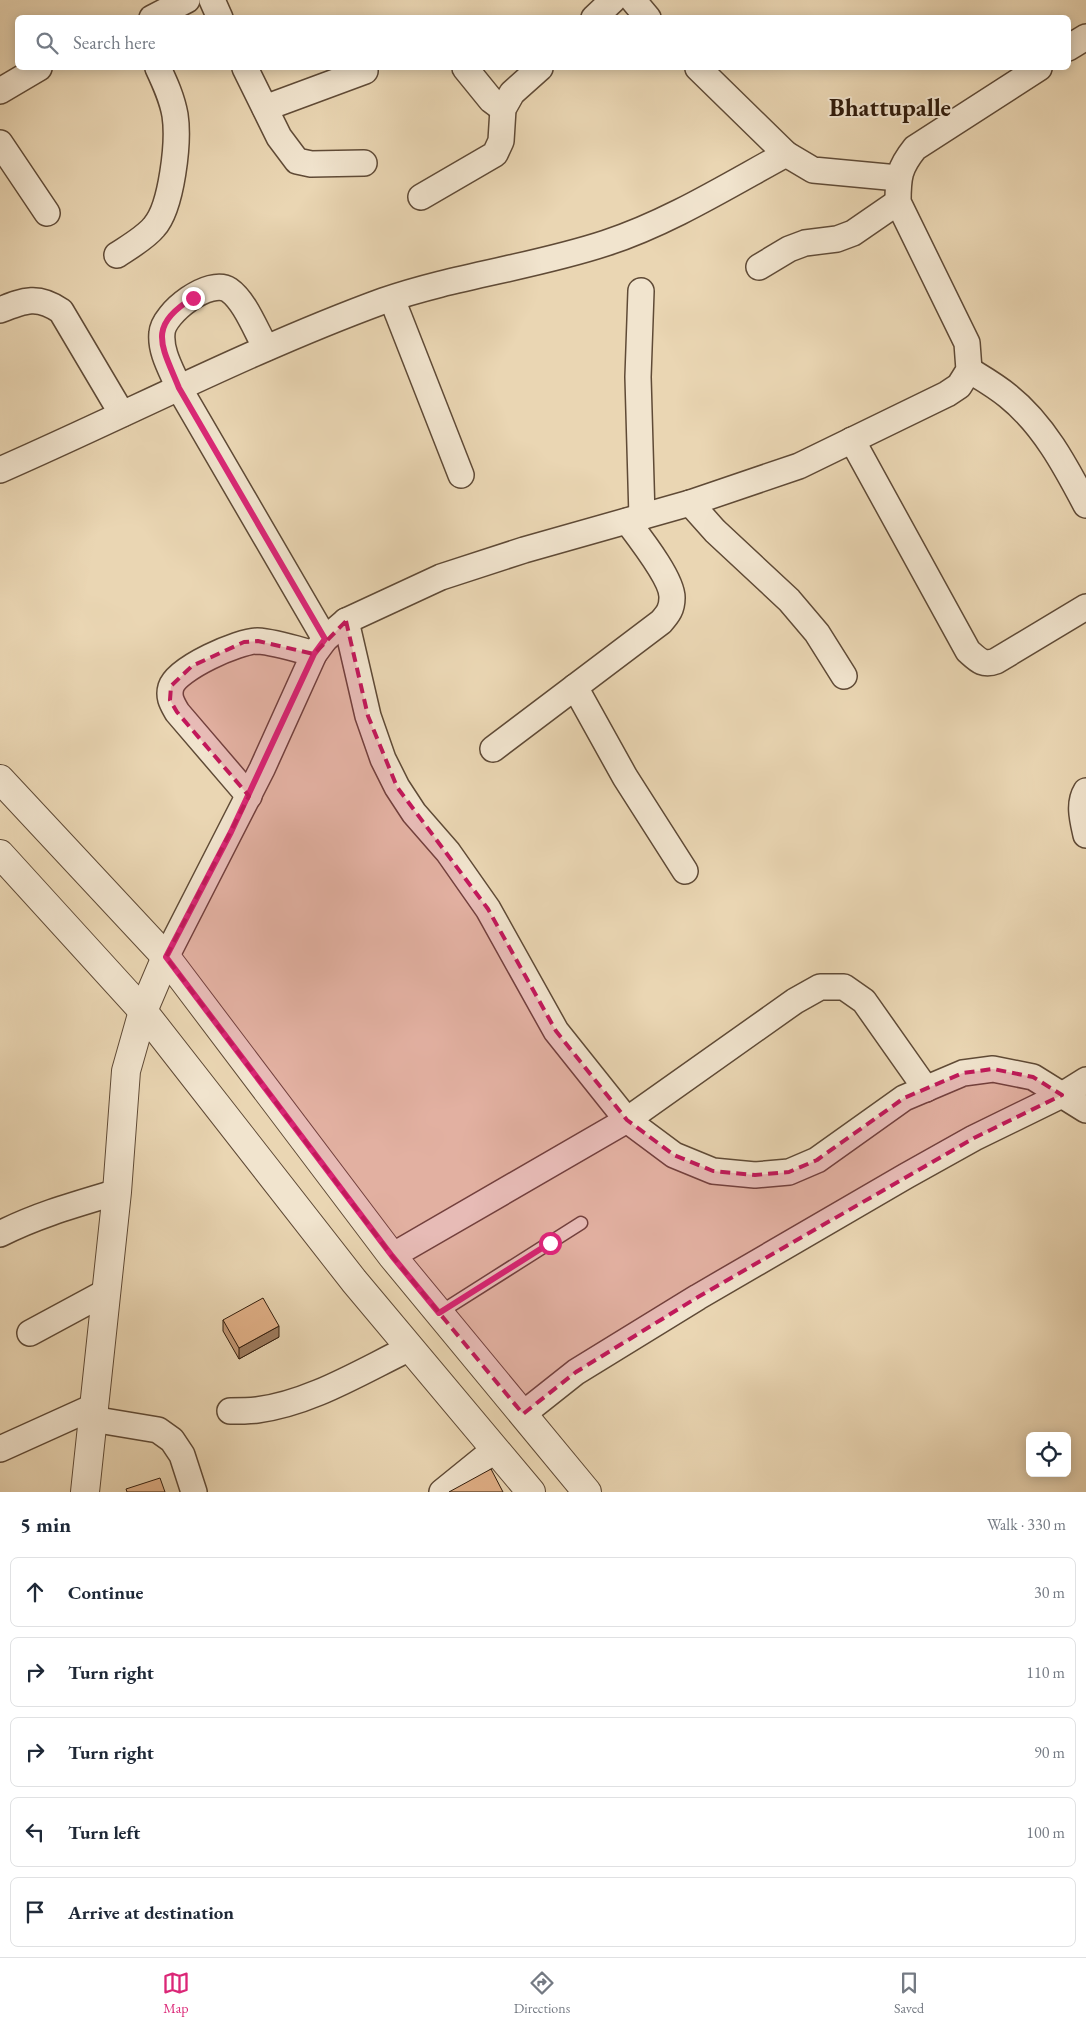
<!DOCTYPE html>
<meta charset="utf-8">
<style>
body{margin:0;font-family:"EB Garamond",serif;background:#f2f2f3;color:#1f2937}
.controls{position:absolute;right:15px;bottom:15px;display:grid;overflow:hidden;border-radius:8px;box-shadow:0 2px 12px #0003}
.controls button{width:45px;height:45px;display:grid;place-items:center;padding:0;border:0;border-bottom:1px solid #e0e1e3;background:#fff;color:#1f2937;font:25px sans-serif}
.stop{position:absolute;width:15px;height:15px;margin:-11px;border:4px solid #db2777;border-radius:50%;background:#fff}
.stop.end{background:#db2777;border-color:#fff;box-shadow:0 1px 5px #0008}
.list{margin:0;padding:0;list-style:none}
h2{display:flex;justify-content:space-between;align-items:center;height:65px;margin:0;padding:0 20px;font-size:21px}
h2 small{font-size:16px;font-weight:400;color:#747a83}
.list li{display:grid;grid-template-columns:32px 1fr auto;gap:15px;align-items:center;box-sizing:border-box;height:70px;margin:0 10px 10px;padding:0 10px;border:1px solid #e0e1e3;border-radius:8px}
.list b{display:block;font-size:19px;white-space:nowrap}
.list em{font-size:16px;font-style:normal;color:#747a83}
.icon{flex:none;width:28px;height:28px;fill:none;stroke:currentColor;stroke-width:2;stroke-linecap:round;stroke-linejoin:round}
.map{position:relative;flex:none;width:1086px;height:1492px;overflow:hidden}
.search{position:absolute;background:#fff;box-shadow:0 2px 12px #0003;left:15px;right:15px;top:15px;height:55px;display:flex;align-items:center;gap:12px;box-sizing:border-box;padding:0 18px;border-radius:8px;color:#747a83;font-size:19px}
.sheet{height:465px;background:#fff}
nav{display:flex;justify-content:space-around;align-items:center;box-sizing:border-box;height:70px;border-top:1px solid #e0e1e3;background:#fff;font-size:14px;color:#747a83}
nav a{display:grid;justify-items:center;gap:2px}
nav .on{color:#db2777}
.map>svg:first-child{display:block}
</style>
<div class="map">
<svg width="1086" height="1492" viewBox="0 0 1086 1492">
<rect width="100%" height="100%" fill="#ead6b3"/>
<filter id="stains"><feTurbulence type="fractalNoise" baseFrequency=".004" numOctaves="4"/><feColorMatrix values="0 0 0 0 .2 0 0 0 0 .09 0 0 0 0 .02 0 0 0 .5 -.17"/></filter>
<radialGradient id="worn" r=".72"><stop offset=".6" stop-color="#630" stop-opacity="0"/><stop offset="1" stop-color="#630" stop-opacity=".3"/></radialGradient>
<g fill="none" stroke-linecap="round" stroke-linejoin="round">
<defs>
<polyline id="service" points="439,1313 581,1223"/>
<g id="minor">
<polyline points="212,0 220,18"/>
<polyline points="633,0 648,18"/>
<polyline points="152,18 187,0"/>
<polyline points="594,18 613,0"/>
<polyline points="1068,48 1086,37"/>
<polyline points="245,68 279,137 297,161 311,164 364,163"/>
<polyline points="465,68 491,100 503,109"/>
<polyline points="698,68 786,154 813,170 898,178"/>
<polyline points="0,91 39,68"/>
<polyline points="265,108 365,71"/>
<polyline points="0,143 47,213"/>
<polyline points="421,197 495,154 501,141 503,109 512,93 540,68"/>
<path d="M117 255C129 247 145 238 154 227 172 207 179 141 175 115 172 98 165 83 158 68"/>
<polyline points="759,267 789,249 805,243 837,239 853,233 898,202"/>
<polyline points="641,291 638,377 642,517"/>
<polyline points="392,299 461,475"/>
<path d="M0 310C25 300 38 295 61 311L122 414"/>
<path d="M266 348C256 331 245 301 229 290 210 277 163 313 162 333 160 352 172 371 179 388L325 639"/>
<path d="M969 370C982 378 996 386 1008 396 1043 424 1065 465 1086 505"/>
<path d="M852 440 968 651C978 660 983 666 996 661L1086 607"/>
<path d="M0 470C128 414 252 349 383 301 455 276 534 267 606 243 668 223 729 185 786 154"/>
<polyline points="690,503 715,531 789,600 817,633 844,676"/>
<polyline points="346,621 368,716 383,759 397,787 414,813 448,852 488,909 556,1031 627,1120 674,1155 713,1171 755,1175 789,1172 817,1160 904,1098 963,1073 993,1069 1033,1077 1086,1110"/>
<polyline points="575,687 625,777 685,871"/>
<path d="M493 749 661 622C668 614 672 609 672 598 673 580 639 537 627 521"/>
<path d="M1086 791C1078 804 1083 821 1086 835"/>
<path d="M249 796 177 712C172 703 168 697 171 687 177 668 239 641 257 641 276 642 296 649 314 654"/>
<path d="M166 957 262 769 314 654 325 639 346 621 441 577 524 550 690 503 799 466 947 394 959 386 969 370 967 343 898 202C898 177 899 168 915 148L1039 68"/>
<path d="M0 1234C37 1215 77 1204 117 1192"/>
<polyline points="392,1256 627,1120 795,1001 820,987 844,987 864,1001 926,1089"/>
<polyline points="30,1333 106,1292"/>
<path d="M230 1411C239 1411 248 1411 257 1410 311 1403 362 1371 410 1348"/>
<polyline points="523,1414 576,1372 698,1297 906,1176 974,1138 1062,1095 1086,1080"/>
<polyline points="92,1419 158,1430 172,1440 182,1455 194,1492"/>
<polyline points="0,1449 93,1407"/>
<polyline points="442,1492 495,1449"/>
</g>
<g id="tertiary">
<polyline points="0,779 166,957 392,1256 587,1492"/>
<polyline points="0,854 143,1011 354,1281 531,1492"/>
<polyline points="85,1492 117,1192 126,1071 143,1011 166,957"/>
</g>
</defs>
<use href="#service" stroke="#5f4a36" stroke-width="15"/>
<use href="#minor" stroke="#5f4a36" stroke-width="28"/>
<use href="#tertiary" stroke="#5f4a36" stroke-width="30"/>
<use href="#service" stroke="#f1e4ce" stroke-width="12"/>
<use href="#minor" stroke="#f1e4ce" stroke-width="25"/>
<use href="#tertiary" stroke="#f1e4ce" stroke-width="28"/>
</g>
<polygon fill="#c29875" stroke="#311c0c" points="223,1320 279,1337 239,1359 223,1331"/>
<polygon fill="#9e7c5f" stroke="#311c0c" points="279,1326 279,1337 239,1359 239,1348"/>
<g fill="#e2b188" stroke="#311c0c">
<polygon points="263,1298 279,1326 239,1348 223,1320"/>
<polygon points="491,1469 503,1492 449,1492"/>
<polygon points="160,1478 165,1492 127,1492 126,1489"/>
</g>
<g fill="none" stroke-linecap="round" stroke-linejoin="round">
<path stroke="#db2777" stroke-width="6" d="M193 298C146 326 162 346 179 388L325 639 314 654 231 832 166 957 392 1256 439 1313 550 1243"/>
</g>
<path fill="#c2185b" fill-opacity="0.2" stroke="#c2185b" stroke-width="4" stroke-dasharray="10 6" stroke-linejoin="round" d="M346 621 368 716 397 787 488 909 556 1031 627 1120 674 1155 713 1171 755 1175 789 1172 817 1160 904 1098 963 1073 993 1069 1033 1077 1062 1095 974 1138 698 1297 576 1372 523 1414 392 1256 166 957 249 796 177 712 170 700 171 686 192 666 244 642 258 641 314 654Z"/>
<g text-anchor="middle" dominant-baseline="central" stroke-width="4" stroke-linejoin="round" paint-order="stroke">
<g font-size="25" font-weight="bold" fill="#311c0c" stroke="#f1e4ce">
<text x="890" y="107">Bhattupalle</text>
</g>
</g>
<rect width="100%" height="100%" filter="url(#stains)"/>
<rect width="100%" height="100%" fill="url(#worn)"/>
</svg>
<div class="controls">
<button><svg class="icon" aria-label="locate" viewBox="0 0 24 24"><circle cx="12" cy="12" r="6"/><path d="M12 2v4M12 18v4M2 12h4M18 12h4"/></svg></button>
</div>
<div class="stop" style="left:550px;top:1243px"></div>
<div class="stop end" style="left:193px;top:298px"></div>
<div class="search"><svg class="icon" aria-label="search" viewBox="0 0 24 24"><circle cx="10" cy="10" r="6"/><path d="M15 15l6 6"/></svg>Search here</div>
</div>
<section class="sheet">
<h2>5 min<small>Walk · 330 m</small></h2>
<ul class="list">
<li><svg class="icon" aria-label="ahead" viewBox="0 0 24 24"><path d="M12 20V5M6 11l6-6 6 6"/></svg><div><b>Continue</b></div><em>30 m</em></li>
<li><svg class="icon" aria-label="right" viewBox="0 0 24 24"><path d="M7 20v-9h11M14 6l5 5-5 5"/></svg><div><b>Turn right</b></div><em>110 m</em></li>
<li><svg class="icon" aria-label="right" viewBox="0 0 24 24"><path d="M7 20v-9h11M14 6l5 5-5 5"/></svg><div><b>Turn right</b></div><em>90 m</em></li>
<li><svg class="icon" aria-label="left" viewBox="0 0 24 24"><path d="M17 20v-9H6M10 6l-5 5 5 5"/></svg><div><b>Turn left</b></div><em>100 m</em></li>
<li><svg class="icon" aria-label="arrive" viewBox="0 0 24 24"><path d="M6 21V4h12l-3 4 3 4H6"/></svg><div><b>Arrive at destination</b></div></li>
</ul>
</section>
<nav>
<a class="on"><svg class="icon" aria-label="map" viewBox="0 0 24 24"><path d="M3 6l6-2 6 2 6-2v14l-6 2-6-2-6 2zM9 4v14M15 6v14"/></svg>Map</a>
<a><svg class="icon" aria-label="directions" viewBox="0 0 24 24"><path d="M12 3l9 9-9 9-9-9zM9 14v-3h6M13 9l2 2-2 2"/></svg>Directions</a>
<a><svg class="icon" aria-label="saved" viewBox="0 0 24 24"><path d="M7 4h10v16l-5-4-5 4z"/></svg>Saved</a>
</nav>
